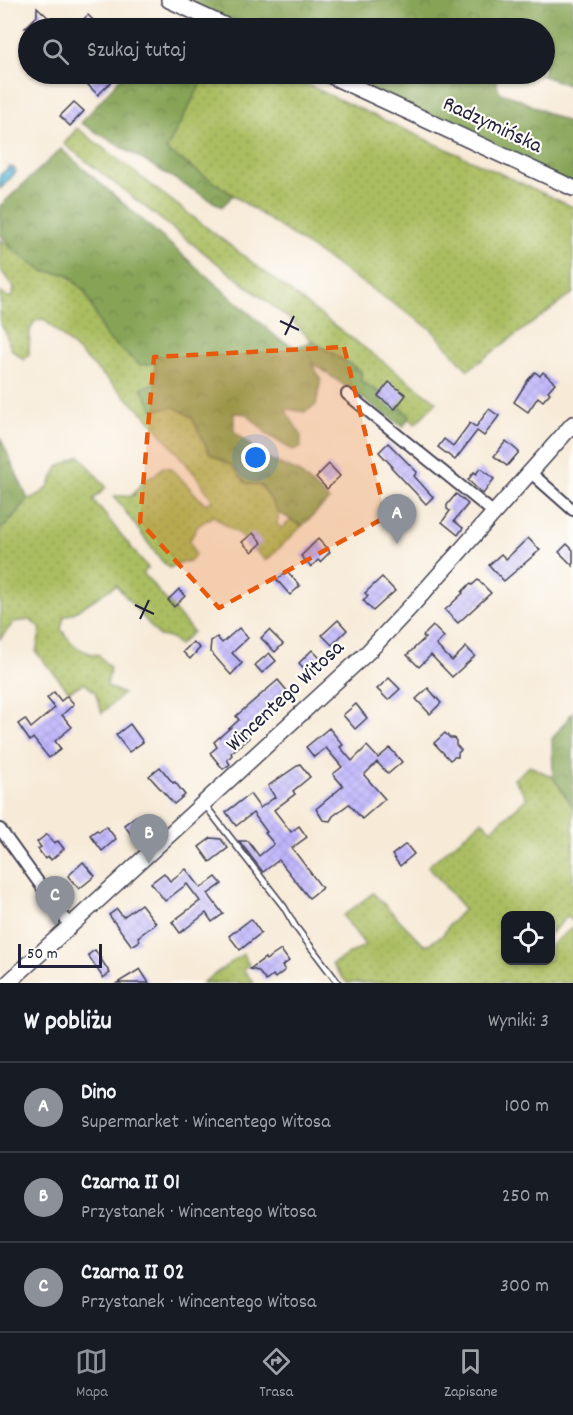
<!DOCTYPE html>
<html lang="pl">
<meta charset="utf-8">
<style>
body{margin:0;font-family:Dekko,sans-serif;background:#242831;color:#f1f3f6}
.controls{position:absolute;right:18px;bottom:18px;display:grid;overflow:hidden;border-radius:12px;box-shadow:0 2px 4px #0004}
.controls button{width:54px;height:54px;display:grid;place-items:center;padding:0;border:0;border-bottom:2px solid #363941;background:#171b24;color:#f1f3f6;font:30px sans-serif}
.scale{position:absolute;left:18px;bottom:15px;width:84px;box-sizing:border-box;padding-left:6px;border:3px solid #22223b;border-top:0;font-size:16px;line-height:21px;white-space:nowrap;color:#22223b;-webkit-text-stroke:4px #fdfcf7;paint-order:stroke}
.you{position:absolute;left:256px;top:458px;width:21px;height:21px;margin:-15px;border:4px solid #fff;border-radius:50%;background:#1a73e8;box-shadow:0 0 0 9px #1a73e833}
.badge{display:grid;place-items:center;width:39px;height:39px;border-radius:50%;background:#8c9099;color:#fff;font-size:20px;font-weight:700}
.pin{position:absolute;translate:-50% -50px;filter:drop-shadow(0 2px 3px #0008)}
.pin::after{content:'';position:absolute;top:32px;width:21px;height:18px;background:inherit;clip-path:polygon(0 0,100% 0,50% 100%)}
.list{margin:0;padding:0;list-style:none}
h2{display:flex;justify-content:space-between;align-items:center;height:78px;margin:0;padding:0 24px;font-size:26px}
h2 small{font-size:20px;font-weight:400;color:#9ea1a6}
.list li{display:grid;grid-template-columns:39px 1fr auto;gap:18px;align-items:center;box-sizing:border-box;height:90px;padding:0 24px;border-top:2px solid #363941}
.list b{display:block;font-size:22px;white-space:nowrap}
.list p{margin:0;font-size:20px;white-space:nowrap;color:#9ea1a6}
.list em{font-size:20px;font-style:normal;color:#9ea1a6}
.icon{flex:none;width:33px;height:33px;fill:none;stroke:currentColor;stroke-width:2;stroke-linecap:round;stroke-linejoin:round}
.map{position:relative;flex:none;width:573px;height:983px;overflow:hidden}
.search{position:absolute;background:#171b24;box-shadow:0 2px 4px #0004;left:18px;right:18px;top:18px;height:66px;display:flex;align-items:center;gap:15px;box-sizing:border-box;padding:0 21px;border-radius:33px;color:#9ea1a6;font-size:22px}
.sheet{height:348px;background:#171b24}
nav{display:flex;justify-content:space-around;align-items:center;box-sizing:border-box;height:84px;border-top:2px solid #363941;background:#171b24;font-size:16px;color:#9ea1a6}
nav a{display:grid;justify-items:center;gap:3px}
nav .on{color:#8c9099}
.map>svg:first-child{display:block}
</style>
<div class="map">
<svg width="573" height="983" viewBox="0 0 573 983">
<defs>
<pattern id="green-dots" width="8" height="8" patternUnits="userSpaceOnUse" patternTransform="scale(1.5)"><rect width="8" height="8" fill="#aabd61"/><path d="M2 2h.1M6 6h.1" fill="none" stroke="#92a255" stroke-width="1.8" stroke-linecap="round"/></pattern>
<pattern id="forest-crowns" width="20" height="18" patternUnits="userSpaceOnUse" patternTransform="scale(1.5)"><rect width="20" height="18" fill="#87a457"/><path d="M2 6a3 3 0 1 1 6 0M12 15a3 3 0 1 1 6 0" fill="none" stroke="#6e8549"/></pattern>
<pattern id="water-waves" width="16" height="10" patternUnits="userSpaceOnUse" patternTransform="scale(1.5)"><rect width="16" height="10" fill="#55b2d4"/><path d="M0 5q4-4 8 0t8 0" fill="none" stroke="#4690ad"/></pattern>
<pattern id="building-cross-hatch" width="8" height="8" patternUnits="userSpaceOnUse" patternTransform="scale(1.5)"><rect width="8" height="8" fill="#c0b6fd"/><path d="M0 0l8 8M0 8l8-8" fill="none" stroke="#a59cda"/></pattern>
</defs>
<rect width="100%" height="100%" fill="#fdfcf7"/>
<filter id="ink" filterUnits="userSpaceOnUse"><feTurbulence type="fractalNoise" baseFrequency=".0167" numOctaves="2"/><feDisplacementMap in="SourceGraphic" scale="12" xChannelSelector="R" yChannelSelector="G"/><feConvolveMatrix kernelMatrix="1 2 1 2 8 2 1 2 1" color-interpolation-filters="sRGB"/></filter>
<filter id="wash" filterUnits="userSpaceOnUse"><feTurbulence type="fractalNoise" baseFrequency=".008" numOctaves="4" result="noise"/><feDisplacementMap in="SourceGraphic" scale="24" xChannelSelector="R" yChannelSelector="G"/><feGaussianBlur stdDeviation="1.35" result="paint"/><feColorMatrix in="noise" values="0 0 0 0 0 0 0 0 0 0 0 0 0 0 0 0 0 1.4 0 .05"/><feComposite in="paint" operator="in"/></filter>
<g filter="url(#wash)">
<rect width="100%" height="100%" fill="#f7ead7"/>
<g fill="url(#green-dots)" stroke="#66704e" stroke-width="1.5">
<polygon points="206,74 284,74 573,207 573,293 468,370 431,329 166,150"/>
<polygon points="77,128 326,319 437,402 415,424 397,404 361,381 361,371 312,341 293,322 64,144"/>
<polygon points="0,239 42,271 67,274 85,292 106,337 156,363 157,382 174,407 191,416 210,454 231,465 246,483 262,486 279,513 277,524 282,528 291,520 302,526 266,561 240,535 213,516 198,526 190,540 195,554 191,561 182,562 169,568 159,558 114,496 132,496 145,479 153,476 163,467 171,468 204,503 212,502 210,496 197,477 149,419 44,319 35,321 30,331 29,354 24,360 11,349 5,331 0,324 0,292 7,297 12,297 14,288 0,269"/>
<path d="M80 456 106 487 93 500 148 568 143 573 193 632 179 645 172 638 159 636 116 585 75 612 64 617 61 629C72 645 79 652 99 655L110 668 107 686 123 694 102 713 95 692 84 683 69 691 36 652 41 629 30 620 14 622 0 639V528L4 527 28 499 40 494 48 487 58 467Z"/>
<polygon points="530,766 553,777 573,807 573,922 568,916 551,933 550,916 506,916 506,960 550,960 551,945 573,927 573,983 347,983 332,964 365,945 343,916 373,893 425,946 442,936 449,925 464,909 428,866 482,821 491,830 527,798 514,779"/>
<polygon points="243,954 249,965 243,969 254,983 202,983"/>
</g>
<g fill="url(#forest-crowns)" stroke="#546349" stroke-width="1.5">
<polygon points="187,0 573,0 573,87 538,74 544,74 544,28 235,28 183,4"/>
<polygon points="124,74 206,74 166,150 233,195 222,207 81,123"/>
<polygon points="330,74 500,74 496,82 500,93 516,98 573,125 573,188"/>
<polygon points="61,149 280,340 296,347 312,341 361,371 361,381 397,404 410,416 403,427 311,362 321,379 316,405 305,412 285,409 301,435 301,448 292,450 269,436 247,414 234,413 234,431 262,456 298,472 329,500 302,526 279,513 262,486 246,483 231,465 210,454 191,416 174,407 154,410 141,388 157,382 156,363 140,365 106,337 85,292 67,274 43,271 14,250 0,234 0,206"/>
<polygon points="0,437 28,499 4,527 0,528"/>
<polygon points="573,712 573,807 553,777 552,739"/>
</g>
<polygon fill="url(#water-waves)" stroke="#3c6a88" stroke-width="1.5" points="9,167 14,168 16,172 0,189 0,175"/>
<g id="blocks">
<g fill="url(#building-cross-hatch)">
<polygon points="37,7 53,22 47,28 25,28 37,16"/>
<polygon points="88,15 99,26 93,28 74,28"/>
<polygon points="100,74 107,74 113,80 98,95 88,85"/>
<polygon points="74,102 84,111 70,126 60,116"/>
<polygon points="535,372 540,376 543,372 555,383 548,391 550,393 543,401 538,397 528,412 514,402 528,380"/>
<polygon points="389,382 406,395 395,409 378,396"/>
<polygon points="489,409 499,416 484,436 477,431 455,460 438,447 444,439 453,446 470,423 476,427"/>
<polygon points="506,441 519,452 507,466 494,456"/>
<polygon points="388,443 417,472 414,476 433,497 426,504 391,467 392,466 379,452"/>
<polygon points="329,464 340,476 327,489 316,477"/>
<polygon points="480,468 494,479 483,494 468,480 474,472 476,474"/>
<polygon points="456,494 468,504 454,521 463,528 458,535 442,522 450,511 447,509 447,505"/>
<polygon points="253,533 262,543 252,552 242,542"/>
<polygon points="528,538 540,550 504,581 489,565 501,554 506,559"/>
<polygon points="318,539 330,552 320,562 318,560 311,567 301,556"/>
<polygon points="567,544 573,550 573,566 559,552"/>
<polygon points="287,571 300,586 290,595 277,580"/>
<polygon points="382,577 395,591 373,611 363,600 368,596 365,593"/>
<polygon points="478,580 491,593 458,623 445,610 463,593 462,592 470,584 472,585"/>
<polygon points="179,589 185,596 174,607 168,600"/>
<polygon points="338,620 347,630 332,645 322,635"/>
<polygon points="433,626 444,637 436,645 452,661 466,647 475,656 452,677 431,655 419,667 407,655 425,638 423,636"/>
<polygon points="239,628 248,638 232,653 242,663 231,675 210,651 211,641 217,637 222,643"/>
<polygon points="269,630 283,644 275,652 261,638"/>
<polygon points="193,642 200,648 190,659 183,652"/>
<polygon points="312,650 324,662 311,676 299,663"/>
<polygon points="269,653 276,661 262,673 255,665"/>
<polygon points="389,678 400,689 388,700 377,689"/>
<polygon points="278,680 288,692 256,719 260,722 246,735 249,738 231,753 232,755 227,760 230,764 223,769 210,753 217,747 214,742 239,720 236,716"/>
<polygon points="428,688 441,703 430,714 416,699"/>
<polygon points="54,692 61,701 67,696 74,704 62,715 72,727 55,741 61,749 49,758 33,738 30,741 18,724 25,719 31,728 55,708 47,698"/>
<polygon points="356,704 367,718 355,729 343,715"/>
<polygon points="130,724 143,742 129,752 116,735"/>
<polygon points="329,728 343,745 340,747 352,761 367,746 378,758 390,748 402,762 388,774 377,762 364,775 385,799 362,819 349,804 333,816 330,821 323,820 316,809 343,786 333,774 342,767 326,748 314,757 306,747"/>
<polygon points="445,733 450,738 454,738 456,741 456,745 461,750 458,753 458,757 454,757 450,760 434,743"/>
<polygon points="300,764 310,777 293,791 295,794 274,810 291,832 299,826 307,837 292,848 322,888 309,898 279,860 263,872 239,841 248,841 259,856 274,844 265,833 267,832 253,813 236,826 226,812 250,794 260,808 275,797 268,786"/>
<polygon points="160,767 173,783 175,782 185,795 174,804 149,776"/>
<polygon points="136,816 145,827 133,837 124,825"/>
<polygon points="106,826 116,839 102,851 90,835 97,830 99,832"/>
<polygon points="47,834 54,843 58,841 64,849 51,860 49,857 45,859 38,849 41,847 37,842"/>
<polygon points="211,838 221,839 228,848 210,862 199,847"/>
<polygon points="406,844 414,854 400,866 392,855"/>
<polygon points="83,862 95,876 79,889 68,876"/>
<polygon points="186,869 201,888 216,877 222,884 208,894 223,914 212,922 206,913 180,933 172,922 200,901 187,884 165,901 151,883 164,873 170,881"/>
<polygon points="141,904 156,923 138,937 140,941 132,946 109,915 117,909 123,917"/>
<polygon points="251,919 261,933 240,950 229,936"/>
<polygon points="95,950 110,973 103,978 88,955"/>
<polygon points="281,950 289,961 282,966 285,970 275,978 273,975 266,981 258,971 250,969 265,958 266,960"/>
<polygon points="140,969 149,983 117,983"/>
</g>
</g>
</g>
<g filter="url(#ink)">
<use href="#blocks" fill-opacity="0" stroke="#424052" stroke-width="1.5"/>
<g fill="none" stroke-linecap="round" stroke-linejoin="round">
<defs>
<polyline id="lane" points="205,805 284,907 295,926 338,983"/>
<g id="street">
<polyline points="347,394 494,513"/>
<polyline points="530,472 573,510"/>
<polyline points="0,829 70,926"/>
</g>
<g id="secondary">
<polyline points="169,0 230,28"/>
<polyline points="327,74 573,188"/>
<polyline points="8,983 369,651 414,603 573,424"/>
</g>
</defs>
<use href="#lane" stroke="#424052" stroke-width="8"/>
<use href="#street" stroke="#424052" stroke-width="14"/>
<use href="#secondary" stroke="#424052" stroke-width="18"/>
<use href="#lane" stroke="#fff" stroke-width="5"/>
<use href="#street" stroke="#fff" stroke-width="10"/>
<use href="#secondary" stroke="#fff" stroke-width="15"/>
</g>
</g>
<path fill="#e8590c" fill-opacity="0.2" stroke="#e8590c" stroke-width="4.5" stroke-dasharray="12 8" stroke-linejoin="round" d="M344 347 386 517 219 608 140 522 154 357Z"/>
<path fill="none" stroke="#22223b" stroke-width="2" d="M280 321 299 330M285 335 294 316M135 605 154 614M140 619 149 600"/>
<g text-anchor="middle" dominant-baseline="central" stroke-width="4.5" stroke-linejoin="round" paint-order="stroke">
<g font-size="22" fill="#22223b" stroke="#fdfcf7">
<text transform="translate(492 126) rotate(25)">Radzymińska</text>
<text transform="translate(286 697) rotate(-43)">Wincentego Witosa</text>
</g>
</g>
</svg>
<div class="controls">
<button><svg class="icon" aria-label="locate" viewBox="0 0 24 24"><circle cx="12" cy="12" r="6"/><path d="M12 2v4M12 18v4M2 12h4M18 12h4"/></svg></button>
</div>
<div class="scale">50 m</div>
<div class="you"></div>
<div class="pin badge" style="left:397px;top:544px">A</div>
<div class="pin badge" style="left:149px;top:864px">B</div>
<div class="pin badge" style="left:55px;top:926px">C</div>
<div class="search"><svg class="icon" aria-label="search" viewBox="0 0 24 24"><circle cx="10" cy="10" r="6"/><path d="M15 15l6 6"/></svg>Szukaj tutaj</div>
</div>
<section class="sheet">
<h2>W pobliżu<small>Wyniki: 3</small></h2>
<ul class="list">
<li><span class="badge">A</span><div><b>Dino</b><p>Supermarket · Wincentego Witosa</p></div><em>100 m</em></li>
<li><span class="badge">B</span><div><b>Czarna II 01</b><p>Przystanek · Wincentego Witosa</p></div><em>250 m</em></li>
<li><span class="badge">C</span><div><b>Czarna II 02</b><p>Przystanek · Wincentego Witosa</p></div><em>300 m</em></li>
</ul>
</section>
<nav>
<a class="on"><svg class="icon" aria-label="map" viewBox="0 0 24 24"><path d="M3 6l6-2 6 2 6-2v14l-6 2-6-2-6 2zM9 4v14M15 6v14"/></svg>Mapa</a>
<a><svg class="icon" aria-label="directions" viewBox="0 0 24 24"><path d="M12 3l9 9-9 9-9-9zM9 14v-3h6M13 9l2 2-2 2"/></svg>Trasa</a>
<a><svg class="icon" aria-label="saved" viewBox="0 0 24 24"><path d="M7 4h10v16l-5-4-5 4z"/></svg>Zapisane</a>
</nav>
